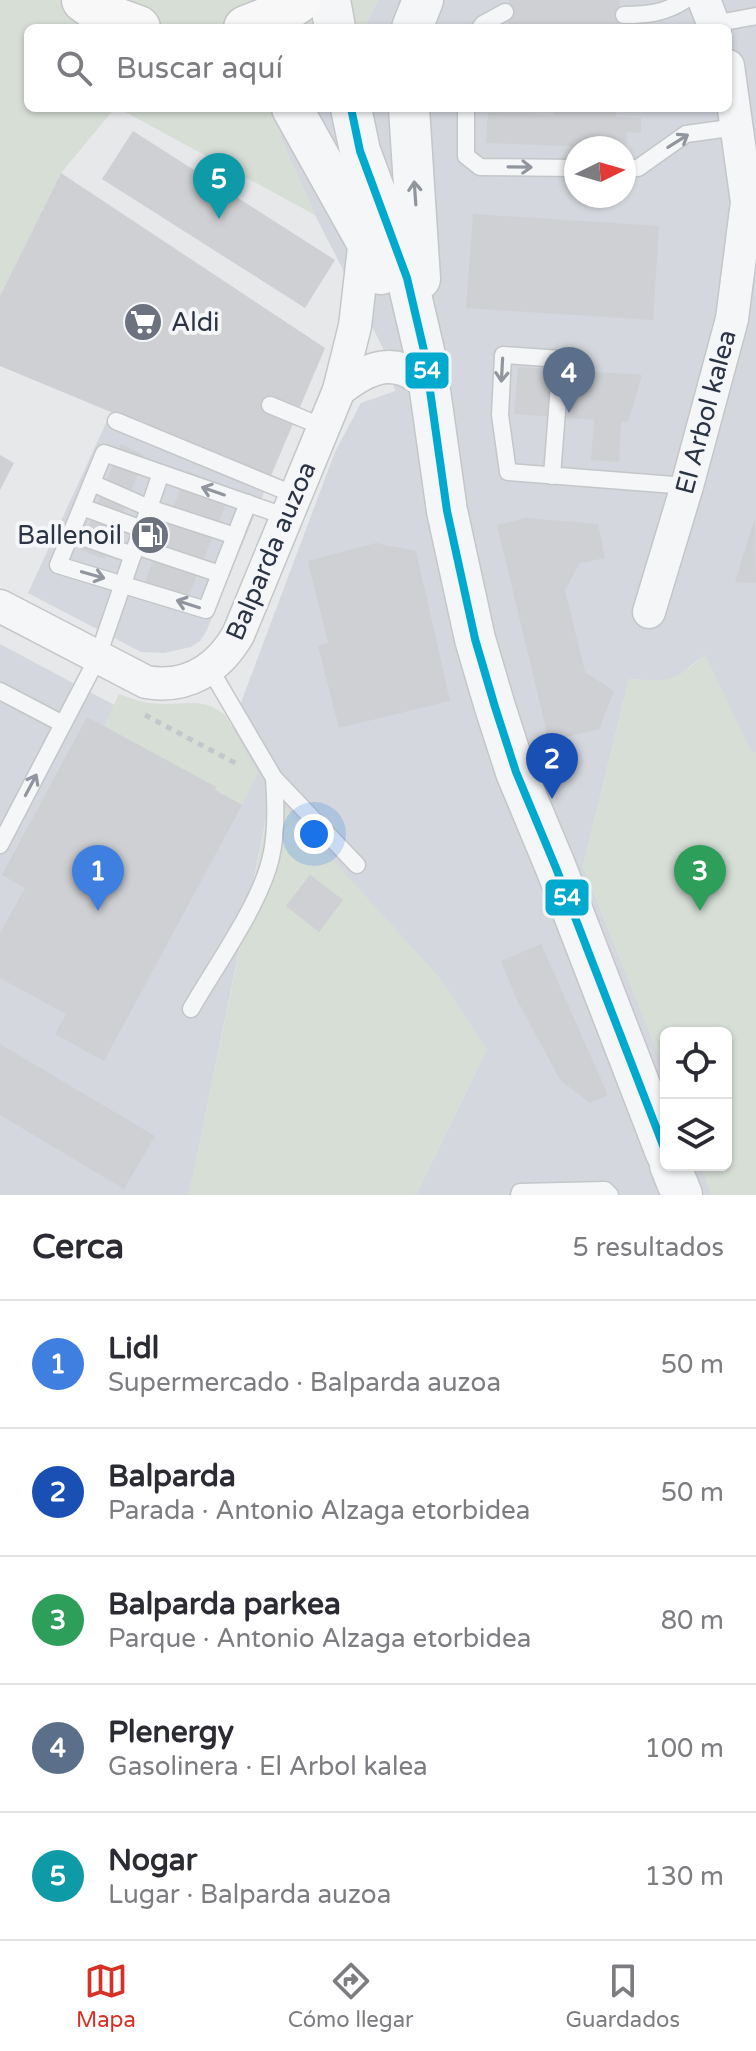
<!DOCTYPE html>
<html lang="es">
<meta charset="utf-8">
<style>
body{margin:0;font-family:"Varela Round",sans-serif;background:#f2f2f3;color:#2b2b33}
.controls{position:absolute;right:24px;bottom:24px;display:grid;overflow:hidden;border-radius:12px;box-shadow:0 2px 6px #0004}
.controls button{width:72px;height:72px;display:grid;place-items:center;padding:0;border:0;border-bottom:2px solid #e1e1e2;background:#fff;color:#2b2b33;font:40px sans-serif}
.compass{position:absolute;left:564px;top:136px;width:72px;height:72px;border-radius:50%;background:#fff;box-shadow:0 2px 6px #0004;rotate:85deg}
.you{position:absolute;left:314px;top:834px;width:28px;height:28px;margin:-20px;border:6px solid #fff;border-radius:50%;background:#1a73e8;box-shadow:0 0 0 12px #1a73e833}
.badge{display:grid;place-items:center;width:52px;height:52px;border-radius:50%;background:#d93025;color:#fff;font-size:26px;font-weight:700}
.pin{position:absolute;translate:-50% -66px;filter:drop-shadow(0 2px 4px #0008)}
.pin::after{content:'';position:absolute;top:42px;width:28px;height:24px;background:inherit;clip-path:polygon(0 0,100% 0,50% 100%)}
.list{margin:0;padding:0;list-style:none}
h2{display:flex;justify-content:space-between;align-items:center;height:104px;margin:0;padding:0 32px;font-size:34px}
h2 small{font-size:26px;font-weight:400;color:#7c7c81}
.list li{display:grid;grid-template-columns:52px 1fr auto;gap:24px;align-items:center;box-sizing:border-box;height:128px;padding:0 32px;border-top:2px solid #e1e1e2}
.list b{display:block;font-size:30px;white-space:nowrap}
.list p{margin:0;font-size:26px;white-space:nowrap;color:#7c7c81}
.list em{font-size:26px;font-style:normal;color:#7c7c81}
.icon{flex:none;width:44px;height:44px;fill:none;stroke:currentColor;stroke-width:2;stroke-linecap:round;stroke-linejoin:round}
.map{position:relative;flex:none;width:756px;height:1195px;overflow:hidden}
.search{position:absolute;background:#fff;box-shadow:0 2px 6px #0004;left:24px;right:24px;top:24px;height:88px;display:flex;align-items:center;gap:20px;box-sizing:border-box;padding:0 28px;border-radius:12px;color:#7c7c81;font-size:30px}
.sheet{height:744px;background:#fff}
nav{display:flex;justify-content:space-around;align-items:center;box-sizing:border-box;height:112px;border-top:2px solid #e1e1e2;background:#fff;font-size:22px;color:#7c7c81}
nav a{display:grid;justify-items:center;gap:4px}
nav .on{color:#d93025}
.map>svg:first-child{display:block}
</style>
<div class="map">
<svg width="756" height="1195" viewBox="0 0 756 1195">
<rect width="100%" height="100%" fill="#e6e8ea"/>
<g fill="#d4d7dd" fill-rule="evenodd">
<path d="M378 0H756V752L752 754 704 655 675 679 660 681 629 679 583 866 666 1073V1165H701L712 1195H416L487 1049 271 794 189 1195H0V644L219 761 335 452 361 403 395 391 384 350 315 215 280 136 296 108H728V28H364ZM576 148H624V196H576Z"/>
<polygon points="111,412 270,478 206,632 200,641 191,647 164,653 141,652 28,593"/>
</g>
<g fill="#d6ded6">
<polygon points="0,0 378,0 364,28 28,28 28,108 115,108 61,173 0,296"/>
<polygon points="118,108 296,108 280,136 315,215"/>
<path d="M705 654 752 753 756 752V1195H712L701 1165H726V1033H666V1073L583 866 629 679C668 682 675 683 705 654Z"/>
<path d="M119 694C134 700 148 704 164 704 189 704 206 698 226 716L258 773 242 805 215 790 216 787 104 726Z"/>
<polygon points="272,793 441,979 487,1049 416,1195 189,1195"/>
</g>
<g fill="#ced0d3">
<polygon points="509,0 620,0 619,28 508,28"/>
<polygon points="554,108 616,108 616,117 641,118 641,133 627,132 626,148 486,143 488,113 554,115"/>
<polygon points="133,131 335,260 305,308 102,179"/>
<polygon points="61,173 325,348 270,478 0,366 0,296"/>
<polygon points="473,214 659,226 653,320 466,308"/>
<polygon points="518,367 642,375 628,422 621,422 619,462 591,460 594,420 514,414"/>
<polygon points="121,444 145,456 104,559 80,549"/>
<polygon points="0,455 14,463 0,490"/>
<polygon points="187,471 232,489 188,598 145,582"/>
<polygon points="525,518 598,524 605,558 580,563 565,590 585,672 614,691 599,729 549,741 497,525"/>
<polygon points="755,518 756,583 735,582"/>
<polygon points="376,543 416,551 450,701 339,728 318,646 328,643 308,561"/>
<polygon points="87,717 216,787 215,790 242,805 104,1061 55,1034 66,1014 0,978 0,933 25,888 2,875"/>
<polygon points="310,875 343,900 319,932 286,906"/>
<polygon points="541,944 608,1095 590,1103 560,1080 516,998 501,961"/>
<polygon points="0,1044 155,1136 124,1189 0,1115"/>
</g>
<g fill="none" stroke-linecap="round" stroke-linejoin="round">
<defs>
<g id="service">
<path d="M624 15C648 15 665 13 685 0"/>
<polyline points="713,24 756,16"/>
<polyline points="480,28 483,24 505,12"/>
<polyline points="466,108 466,156 480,167 576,168"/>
<polyline points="624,168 638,168 686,134 737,127"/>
<polyline points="270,405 323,427"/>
<polyline points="116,421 295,495"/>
<polyline points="161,473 104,453 58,565 206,610 248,503"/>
<polyline points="552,476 561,359 503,355 500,415 508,472 687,486"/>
<polyline points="92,483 149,508 235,536"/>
<polyline points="82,507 142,529"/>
<polyline points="71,533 133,555"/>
<polyline points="136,546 220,574"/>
<polyline points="210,669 274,778 357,865"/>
<polyline points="0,691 63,724"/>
<polyline points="0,845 97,659 161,473 287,517"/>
<path d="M191 1009C215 967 261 903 271 857 277 831 276 804 274 778"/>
<polyline points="519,1195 520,1192 605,1190 610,1195"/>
</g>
<g id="minor">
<polyline points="704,0 715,28"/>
<path d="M339 390C363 371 389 357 416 376"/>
<path d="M0 606 146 682C187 689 218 669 238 635L339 390 355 326 365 239"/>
<polyline points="649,612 687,486 732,319 747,202 728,66"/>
</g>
<g id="tertiary">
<polyline points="330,0 335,28"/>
<polyline points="412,28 423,0"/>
<polyline points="292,108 365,239 381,274"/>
<polyline points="351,108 360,151 407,278 425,355 447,511 475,639 495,707 516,772 556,868 666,1153"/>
<polyline points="409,108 420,279"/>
<polyline points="670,1165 682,1195"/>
</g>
<g id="primary">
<polyline points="84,0 108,17 138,28"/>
<polyline points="246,28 274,17 299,0"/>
</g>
</defs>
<use href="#service" stroke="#c4c6c8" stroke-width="19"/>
<use href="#minor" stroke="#c4c6c8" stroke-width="35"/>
<use href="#tertiary" stroke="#c4c6c8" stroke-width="43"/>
<use href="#primary" stroke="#c2c5c8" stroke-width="47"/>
<polyline stroke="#c5c6ca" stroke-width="5" stroke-dasharray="6 6" stroke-linecap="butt" points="145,715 239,765"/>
<use href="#service" stroke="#f5f6f7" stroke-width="16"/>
<use href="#minor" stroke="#f5f6f7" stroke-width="32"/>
<use href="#tertiary" stroke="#f5f6f7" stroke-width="40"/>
<use href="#primary" stroke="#f8f8f8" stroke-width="44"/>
<defs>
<polyline id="bus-1" points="351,108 360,151 407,278 425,355 447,511 475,639 495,707 516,772 556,868 666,1153"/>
</defs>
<use href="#bus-1" stroke="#f4f6f9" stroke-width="14"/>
<use href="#bus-1" stroke="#00a9ce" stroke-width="8"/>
</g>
<defs><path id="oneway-shaft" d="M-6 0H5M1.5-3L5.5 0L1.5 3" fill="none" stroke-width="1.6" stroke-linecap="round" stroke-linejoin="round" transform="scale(2)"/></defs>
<g stroke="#90959e">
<use href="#oneway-shaft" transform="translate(678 141) rotate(-32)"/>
<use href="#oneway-shaft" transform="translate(520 167) rotate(1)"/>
<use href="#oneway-shaft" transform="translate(415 193) rotate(-94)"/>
<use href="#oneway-shaft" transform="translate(502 370) rotate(93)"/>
<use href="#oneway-shaft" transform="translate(213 491) rotate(-161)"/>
<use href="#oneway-shaft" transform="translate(93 575) rotate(16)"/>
<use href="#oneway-shaft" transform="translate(188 604) rotate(-162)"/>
<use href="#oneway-shaft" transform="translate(31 785) rotate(-62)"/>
</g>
<defs>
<symbol id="supermarket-disc" viewBox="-11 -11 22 22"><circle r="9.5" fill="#6c737f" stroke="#f4f6f9"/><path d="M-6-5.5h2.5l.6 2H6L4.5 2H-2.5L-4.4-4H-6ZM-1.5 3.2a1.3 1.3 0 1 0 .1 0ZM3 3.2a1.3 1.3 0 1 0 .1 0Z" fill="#fff"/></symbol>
<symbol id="fuel-disc" viewBox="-11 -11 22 22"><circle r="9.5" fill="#6c737f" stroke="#f4f6f9"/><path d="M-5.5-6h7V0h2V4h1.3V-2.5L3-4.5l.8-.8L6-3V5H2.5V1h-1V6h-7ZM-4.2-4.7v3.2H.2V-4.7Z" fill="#fff"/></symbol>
</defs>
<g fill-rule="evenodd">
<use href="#supermarket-disc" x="121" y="300" width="44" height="44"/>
<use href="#fuel-disc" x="128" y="513" width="44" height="44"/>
</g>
<g text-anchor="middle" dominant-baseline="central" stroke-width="8" stroke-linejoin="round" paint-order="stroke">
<g font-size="26" fill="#2b3445" stroke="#f4f6f9" text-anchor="start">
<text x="171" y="322">Aldi</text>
<text x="122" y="535" text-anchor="end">Ballenoil</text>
</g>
<g font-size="26" fill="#2b3445" stroke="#f4f6f9">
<text transform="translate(706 412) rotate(-75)">El Arbol kalea</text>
<text transform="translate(271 551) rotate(-67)">Balparda auzoa</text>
</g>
</g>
<g stroke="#f4f6f9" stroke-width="3">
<rect x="404" y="351" width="46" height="39" rx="8" fill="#00a9ce"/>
<rect x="544" y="878" width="46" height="39" rx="8" fill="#00a9ce"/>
</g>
<g font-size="22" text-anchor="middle" font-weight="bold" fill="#fff">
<text x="427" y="378">54</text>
<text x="567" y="905">54</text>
</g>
</svg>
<div class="controls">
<button><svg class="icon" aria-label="locate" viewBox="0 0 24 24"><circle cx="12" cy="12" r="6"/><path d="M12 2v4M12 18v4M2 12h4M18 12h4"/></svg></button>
<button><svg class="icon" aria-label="layers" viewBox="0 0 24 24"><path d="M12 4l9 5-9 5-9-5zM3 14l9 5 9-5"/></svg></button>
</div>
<svg class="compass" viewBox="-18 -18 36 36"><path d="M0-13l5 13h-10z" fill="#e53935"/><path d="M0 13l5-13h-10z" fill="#7c7c81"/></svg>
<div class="you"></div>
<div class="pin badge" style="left:98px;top:911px;background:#3f7fe0">1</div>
<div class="pin badge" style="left:552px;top:799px;background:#1a4fb4">2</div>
<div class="pin badge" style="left:700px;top:911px;background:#2e9e5b">3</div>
<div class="pin badge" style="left:569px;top:413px;background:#5c6f8a">4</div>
<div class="pin badge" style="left:219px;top:219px;background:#0f9aa8">5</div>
<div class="search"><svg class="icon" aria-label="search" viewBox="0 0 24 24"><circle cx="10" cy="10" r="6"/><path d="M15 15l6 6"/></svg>Buscar aquí</div>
</div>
<section class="sheet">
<h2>Cerca<small>5 resultados</small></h2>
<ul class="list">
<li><span class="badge" style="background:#3f7fe0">1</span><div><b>Lidl</b><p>Supermercado · Balparda auzoa</p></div><em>50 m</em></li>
<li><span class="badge" style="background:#1a4fb4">2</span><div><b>Balparda</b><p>Parada · Antonio Alzaga etorbidea</p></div><em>50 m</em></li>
<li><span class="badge" style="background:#2e9e5b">3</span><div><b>Balparda parkea</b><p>Parque · Antonio Alzaga etorbidea</p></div><em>80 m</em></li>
<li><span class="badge" style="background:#5c6f8a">4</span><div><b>Plenergy</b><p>Gasolinera · El Arbol kalea</p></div><em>100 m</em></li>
<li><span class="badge" style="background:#0f9aa8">5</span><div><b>Nogar</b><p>Lugar · Balparda auzoa</p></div><em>130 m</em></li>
</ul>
</section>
<nav>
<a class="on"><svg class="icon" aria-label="map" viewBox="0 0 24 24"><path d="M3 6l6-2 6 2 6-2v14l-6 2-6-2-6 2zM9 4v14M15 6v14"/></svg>Mapa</a>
<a><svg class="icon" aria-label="directions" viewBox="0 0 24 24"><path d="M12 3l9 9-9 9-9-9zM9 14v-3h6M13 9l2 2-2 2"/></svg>Cómo llegar</a>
<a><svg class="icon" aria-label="saved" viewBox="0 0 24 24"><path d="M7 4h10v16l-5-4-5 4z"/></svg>Guardados</a>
</nav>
